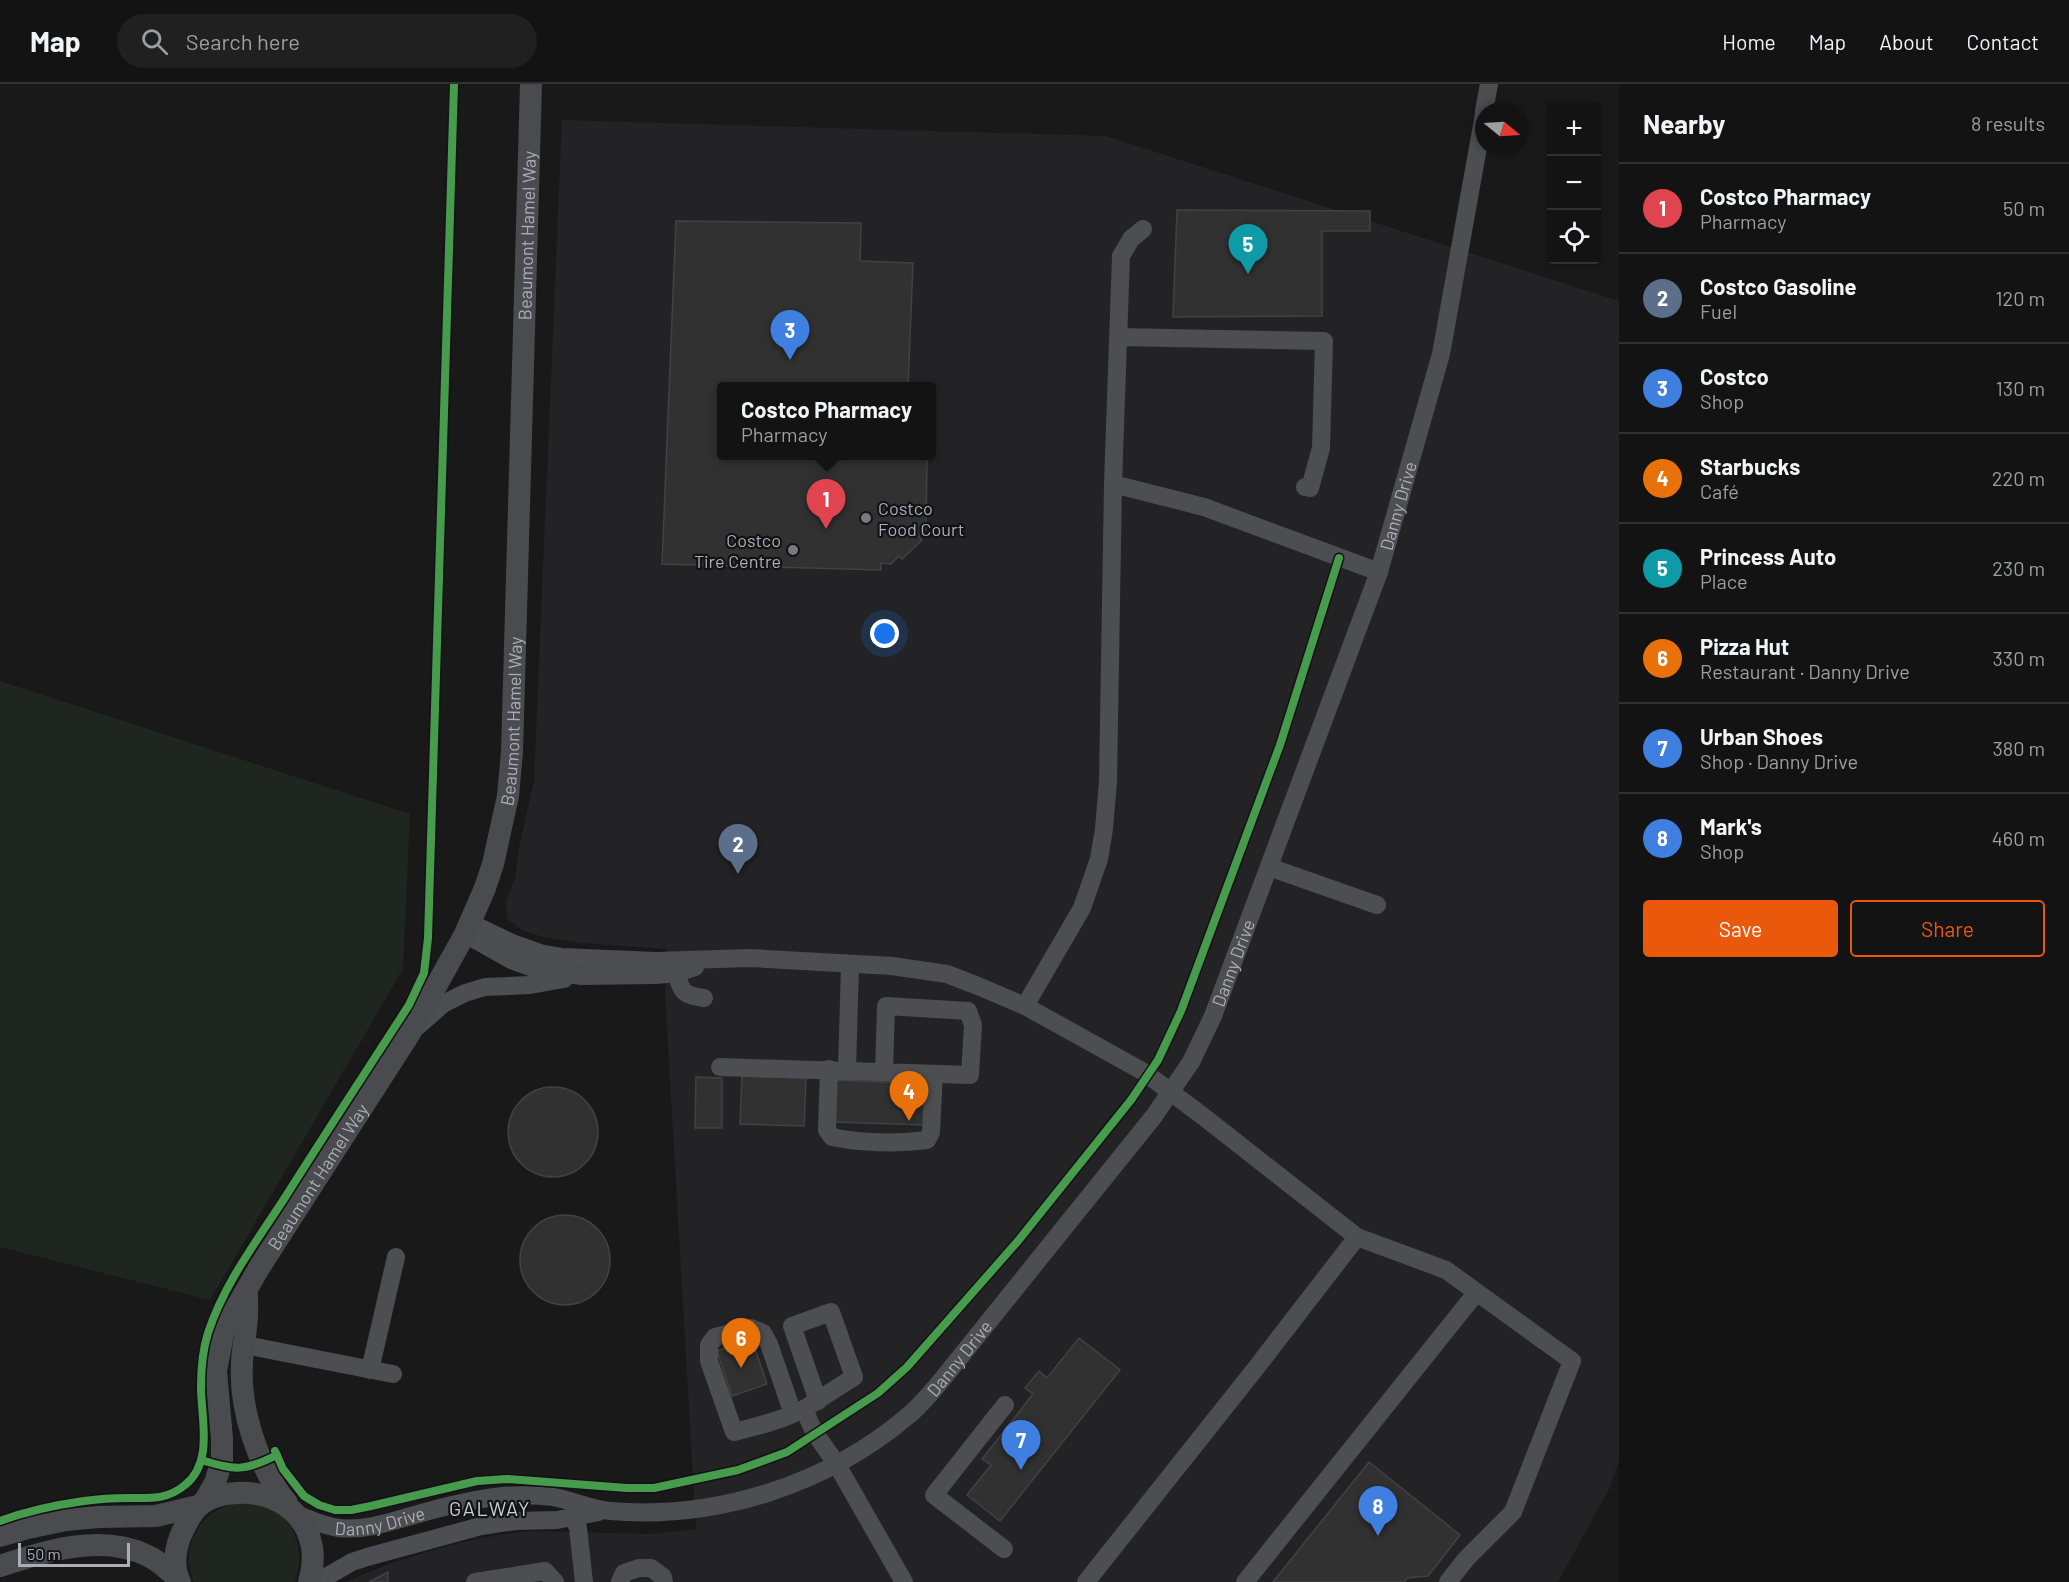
<!DOCTYPE html>
<meta charset="utf-8">
<style>
body{margin:0;font-family:Barlow,sans-serif;background:#202021;color:#f1f3f6}
.controls{position:absolute;right:18px;top:18px;display:grid;overflow:hidden;border-radius:6px;box-shadow:0 3px 9px #0003}
.controls button{width:54px;height:54px;display:grid;place-items:center;padding:0;border:0;border-bottom:2px solid #323233;background:#131313;color:#f1f3f6;font:30px sans-serif}
.compass{position:absolute;left:1475px;top:18px;width:54px;height:54px;border-radius:50%;background:#131313;box-shadow:0 3px 9px #0003;rotate:108deg}
.scale{position:absolute;left:18px;bottom:15px;width:112px;box-sizing:border-box;padding-left:6px;border:3px solid #abaeb9;border-top:0;font-size:16px;line-height:21px;white-space:nowrap;color:#abaeb9;-webkit-text-stroke:4px #131315;paint-order:stroke}
.you{position:absolute;left:885px;top:550px;width:21px;height:21px;margin:-15px;border:4px solid #fff;border-radius:50%;background:#1a73e8;box-shadow:0 0 0 9px #1a73e833}
.badge{display:grid;place-items:center;width:39px;height:39px;border-radius:50%;background:#ea580c;color:#fff;font-size:20px;font-weight:700}
.pin{position:absolute;translate:-50% -50px;filter:drop-shadow(0 2px 3px #0008)}
.pin::after{content:'';position:absolute;top:32px;width:21px;height:18px;background:inherit;clip-path:polygon(0 0,100% 0,50% 100%)}
.popup{position:absolute;left:717px;top:298px;width:219px;height:78px;box-sizing:border-box;display:grid;place-content:center;border-radius:6px;background:#131313;filter:drop-shadow(0 2px 4px #0005);font-size:20px;white-space:nowrap;color:#9d9ea0}
.popup b{font-size:22px;color:#f1f3f6}
.popup::after{content:'';position:absolute;left:50%;top:100%;margin-left:-12px;border:12px solid transparent;border-top-color:#131313}
.list{margin:0;padding:0;list-style:none}
h2{display:flex;justify-content:space-between;align-items:center;height:78px;margin:0;padding:0 24px;font-size:26px}
h2 small{font-size:20px;font-weight:400;color:#9d9ea0}
.list li{display:grid;grid-template-columns:39px 1fr auto;gap:18px;align-items:center;box-sizing:border-box;height:90px;padding:0 24px;border-top:2px solid #323233}
.list b{display:block;font-size:22px;white-space:nowrap}
.list p{margin:0;font-size:20px;white-space:nowrap;color:#9d9ea0}
.list em{font-size:20px;font-style:normal;color:#9d9ea0}
.actions{display:flex;gap:12px;padding:18px 24px}
.actions a{flex:1;padding:14px 0;border:2px solid #ea580c;border-radius:6px;text-align:center;font-size:21px;color:#ea580c}
.actions .main{background:#ea580c;color:#fff}
.icon{flex:none;width:33px;height:33px;fill:none;stroke:currentColor;stroke-width:2;stroke-linecap:round;stroke-linejoin:round}
.map{position:relative;flex:none;width:1619px;height:1498px;overflow:hidden}
header{display:flex;align-items:center;gap:36px;box-sizing:border-box;height:84px;padding:0 30px;background:#131313;border-bottom:2px solid #323233}
header strong{font-size:28px}
nav{display:flex;gap:33px;margin-inline-start:auto;font-size:21px}
.search{width:420px;height:54px;background:#202021;display:flex;align-items:center;gap:15px;box-sizing:border-box;padding:0 21px;border-radius:33px;color:#9d9ea0;font-size:22px}
main{display:flex}
aside{flex:1;background:#131313}
.map>svg:first-child{display:block}
</style>
<header>
<strong>Map</strong>
<div class="search"><svg class="icon" aria-label="search" viewBox="0 0 24 24"><circle cx="10" cy="10" r="6"/><path d="M15 15l6 6"/></svg>Search here</div>
<nav><a>Home</a><a>Map</a><a>About</a><a>Contact</a></nav>
</header>
<main>
<div class="map">
<svg width="1619" height="1498" viewBox="0 0 1619 1498">
<rect width="100%" height="100%" fill="#191919"/>
<path fill="#232325" fill-rule="evenodd" d="M562 36 1106 52 1619 217V1377L1609 1405 1558 1498H345L394 1478 451 1461 498 1451 532 1447 650 1450 696 1445 665 909 667 865 581 859 547 854 524 847 507 835 506 817 515 795 519 763 534 697ZM721 302H931V372H721Z"/>
<g fill="#1f2620">
<polygon points="0,597 410,730 403,885 210,1216 0,1163"/>
<path d="M245 1418C251 1419 258 1419 264 1422 297 1434 305 1468 295 1498H194C192 1492 189 1485 189 1479 187 1455 203 1430 226 1422 231 1419 239 1419 245 1418Z"/>
</g>
<g fill="#313131" stroke="#414245" stroke-width="1.5">
<polygon points="1177,126 1370,127 1370,147 1322,147 1322,232 1173,233"/>
<polygon points="676,137 861,139 860,177 913,179 908,302 721,302 721,372 927,373 926,445 919,453 922,456 902,475 899,472 891,480 881,479 881,486 662,480"/>
<polygon points="742,992 806,994 804,1042 740,1040"/>
<polygon points="696,993 722,994 722,1044 695,1044"/>
<polygon points="835,996 926,1000 924,1041 833,1038"/>
<circle cx="553" cy="1048" r="45"/>
<circle cx="565" cy="1176" r="45"/>
<polygon points="1079,1254 1120,1286 1000,1437 967,1411 991,1381 982,1375 1033,1310 1025,1304 1039,1287 1047,1294"/>
<polygon points="752,1255 767,1300 732,1312 717,1267"/>
<polygon points="1369,1378 1460,1451 1428,1492 1407,1494 1404,1498 1273,1498"/>
<polygon points="388,1488 388,1498 369,1498"/>
</g>
<g fill="none" stroke-linecap="round" stroke-linejoin="round">
<g stroke="#4d4e52" stroke-width="18">
<polyline points="1484,27 1489,0"/>
<polyline points="1118,253 1324,257 1321,364 1310,404 1305,403"/>
<polyline points="1113,400 1204,423 1379,488"/>
<polyline points="1269,783 1377,821"/>
<polyline points="470,839 512,859 543,870 561,873 656,877 750,874 892,882 947,890 978,902 1025,922 1144,988 1204,1033 1357,1153 1446,1186 1572,1277 1513,1428 1466,1475 1448,1498"/>
<polyline points="465,850 511,876 533,884 580,892 656,891 677,889 695,883"/>
<path d="M677 889C681 909 684 911 704 914"/>
<polyline points="1025,922 1082,824 1099,775 1104,745 1108,697 1113,400 1121,172 1131,155 1143,145"/>
<polyline points="418,942 443,920 465,909 485,903 530,901 564,895"/>
<polyline points="720,983 970,991 973,941 968,927 886,922 884,988"/>
<path d="M829 985 827 1046 832 1053C860 1059 898 1060 927 1056L931 1048 934 990"/>
<polyline points="847,986 850,881"/>
<polyline points="245,1261 393,1290"/>
<polyline points="370,1286 396,1173"/>
<polyline points="818,1317 792,1242 831,1228 854,1293 804,1325 814,1348 836,1379 904,1498"/>
<path d="M793 1330 769 1260 763 1249 751 1244 715 1253 709 1261V1277L734 1348C758 1342 782 1336 804 1325"/>
<path id="s1" d="M296 1430C310 1435 323 1442 339 1444 366 1447 393 1437 418 1430 446 1422 474 1415 503 1412 519 1411 536 1411 553 1413 572 1416 590 1425 610 1427 716 1436 827 1401 909 1331 920 1322 930 1310 940 1298L1154 1032 1191 978 1213 932 1379 488 1441 270 1484 30"/>
<polyline points="573,1432 578,1444 584,1498"/>
<polyline points="1004,1465 934,1411 1005,1321"/>
<polyline points="317,1498 352,1478 367,1473 481,1442 515,1437 557,1436 599,1428"/>
<polyline points="475,1498 545,1487 555,1498"/>
<polyline points="620,1498 624,1489 639,1484 651,1484 663,1493 664,1498"/>
<polyline points="1086,1498 1256,1284 1357,1153"/>
<polyline points="1245,1498 1476,1209"/>
</g>
<g stroke="#4a4b4e" stroke-width="22">
<path d="M247 1206C247 1218 248 1231 246 1243 245 1256 242 1268 242 1280 239 1325 259 1385 287 1419"/>
<path id="s2" d="M204 1418 215 1399 222 1376V1355L216 1287 224 1245 259 1184 410 949 465 850 485 804 493 780 508 712 512 668 531 0"/>
<polyline points="0,1452 28,1444 66,1436 99,1433 156,1432 198,1422"/>
<path d="M0 1482C45 1467 102 1449 148 1472 159 1477 168 1486 178 1494"/>
<path d="M180 1498C173 1484 175 1467 180 1453 185 1442 190 1430 199 1422 208 1413 225 1409 237 1409 289 1406 325 1447 309 1498"/>
</g>
<defs>
<g id="cycleway">
<polyline points="275,1367 283,1385 304,1412 319,1421 335,1426 351,1426 371,1422 477,1397 507,1395 627,1404 654,1404 738,1386 787,1368 878,1309 907,1283 1018,1157 1131,1016 1158,976 1181,927 1280,661 1339,474"/>
<path d="M201 1376C236 1386 243 1388 277 1371"/>
<path d="M0 1437C27 1427 55 1421 84 1417 98 1415 114 1414 129 1414 150 1414 167 1416 185 1401 214 1378 201 1334 201 1303 201 1285 203 1265 208 1249 224 1200 256 1158 284 1115 325 1050 367 986 409 921L424 889 428 854 454 0"/>
</g>
</defs>
<use href="#cycleway" stroke="#131315" stroke-width="11"/>
<use href="#cycleway" stroke="#469c4c" stroke-width="8"/>
</g>
<g fill="#787a81" stroke="#131315" stroke-width="2">
<circle cx="866" cy="434" r="6"/>
<circle cx="793" cy="466" r="6"/>
</g>
<g text-anchor="middle" dominant-baseline="central" stroke-width="4.5" stroke-linejoin="round" paint-order="stroke">
<g font-size="18" fill="#abaeb9" stroke="#131315">
<text stroke="none"><textPath href="#s2" startOffset="1347">Beaumont Hamel Way</textPath></text>
<text stroke="none"><textPath href="#s1" startOffset="1690">Danny Drive</textPath></text>
<text stroke="none"><textPath href="#s2" startOffset="861">Beaumont Hamel Way</textPath></text>
<text stroke="none"><textPath href="#s1" startOffset="1204">Danny Drive</textPath></text>
<text stroke="none"><textPath href="#s2" startOffset="357">Beaumont Hamel Way</textPath></text>
<text stroke="none"><textPath href="#s1" startOffset="720">Danny Drive</textPath></text>
<text stroke="none"><textPath href="#s1" startOffset="87">Danny Drive</textPath></text>
</g>
<g font-size="18" fill="#abaeb9" stroke="#131315" text-anchor="start">
<text x="878" y="424">Costco<tspan x="878" dy="21">Food Court</tspan></text>
<text x="781" y="456" text-anchor="end">Costco<tspan x="781" dy="21">Tire Centre</tspan></text>
</g>
<g font-size="20" letter-spacing="1.5" fill="#ccced5" stroke="#131315">
<text x="490" y="1424">GALWAY</text>
</g>
</g>
</svg>
<div class="controls">
<button>+</button>
<button>−</button>
<button><svg class="icon" aria-label="locate" viewBox="0 0 24 24"><circle cx="12" cy="12" r="6"/><path d="M12 2v4M12 18v4M2 12h4M18 12h4"/></svg></button>
</div>
<svg class="compass" viewBox="-18 -18 36 36"><path d="M0-13l5 13h-10z" fill="#e53935"/><path d="M0 13l5-13h-10z" fill="#9d9ea0"/></svg>
<div class="scale">50 m</div>
<div class="you"></div>
<div class="pin badge" style="left:826px;top:445px;background:#e0444e">1</div>
<div class="popup"><b>Costco Pharmacy</b>Pharmacy</div>
<div class="pin badge" style="left:738px;top:790px;background:#5c6f8a">2</div>
<div class="pin badge" style="left:790px;top:276px;background:#3f7fe0">3</div>
<div class="pin badge" style="left:909px;top:1037px;background:#e8710a">4</div>
<div class="pin badge" style="left:1248px;top:190px;background:#0f9aa8">5</div>
<div class="pin badge" style="left:741px;top:1284px;background:#e8710a">6</div>
<div class="pin badge" style="left:1021px;top:1386px;background:#3f7fe0">7</div>
<div class="pin badge" style="left:1378px;top:1452px;background:#3f7fe0">8</div>
</div>
<aside>
<h2>Nearby<small>8 results</small></h2>
<ul class="list">
<li><span class="badge" style="background:#e0444e">1</span><div><b>Costco Pharmacy</b><p>Pharmacy</p></div><em>50 m</em></li>
<li><span class="badge" style="background:#5c6f8a">2</span><div><b>Costco Gasoline</b><p>Fuel</p></div><em>120 m</em></li>
<li><span class="badge" style="background:#3f7fe0">3</span><div><b>Costco</b><p>Shop</p></div><em>130 m</em></li>
<li><span class="badge" style="background:#e8710a">4</span><div><b>Starbucks</b><p>Café</p></div><em>220 m</em></li>
<li><span class="badge" style="background:#0f9aa8">5</span><div><b>Princess Auto</b><p>Place</p></div><em>230 m</em></li>
<li><span class="badge" style="background:#e8710a">6</span><div><b>Pizza Hut</b><p>Restaurant · Danny Drive</p></div><em>330 m</em></li>
<li><span class="badge" style="background:#3f7fe0">7</span><div><b>Urban Shoes</b><p>Shop · Danny Drive</p></div><em>380 m</em></li>
<li><span class="badge" style="background:#3f7fe0">8</span><div><b>Mark's</b><p>Shop</p></div><em>460 m</em></li>
</ul>
<div class="actions"><a class="main">Save</a><a>Share</a></div>
</aside>
</main>
